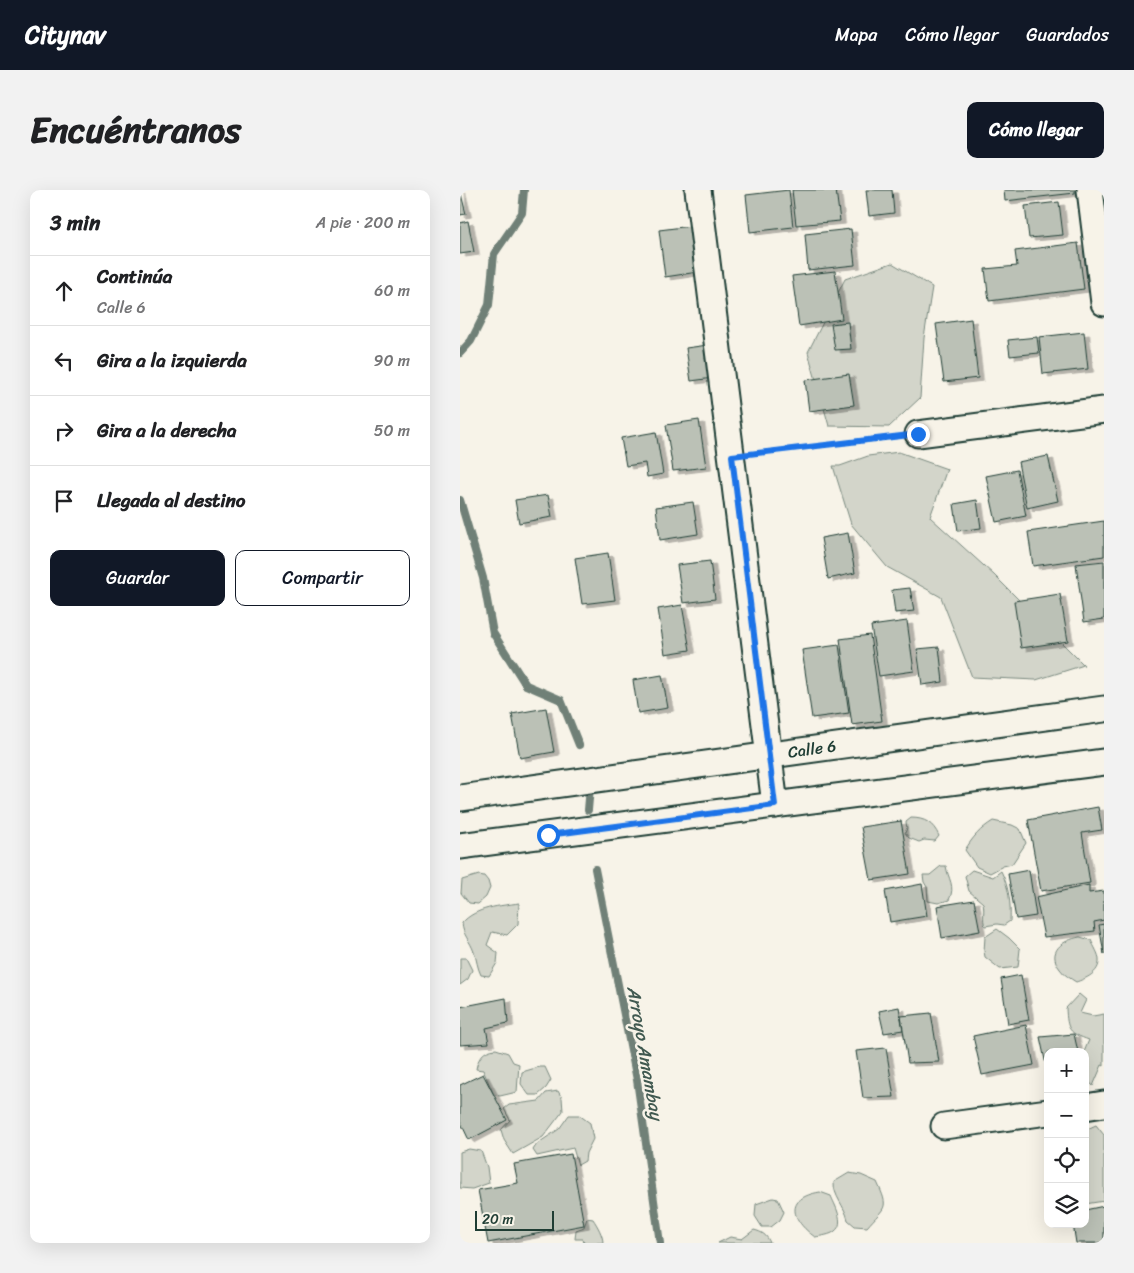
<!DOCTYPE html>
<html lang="es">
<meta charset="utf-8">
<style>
body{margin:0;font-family:Sriracha,sans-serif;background:#f2f2f2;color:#202124}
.controls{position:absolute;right:15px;bottom:15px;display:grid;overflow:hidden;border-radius:10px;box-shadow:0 5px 20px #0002}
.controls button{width:45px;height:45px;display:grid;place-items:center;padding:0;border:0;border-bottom:1px solid #e0e0e0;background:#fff;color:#202124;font:25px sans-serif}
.scale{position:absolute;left:15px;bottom:12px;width:79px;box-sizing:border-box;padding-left:5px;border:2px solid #1f3d34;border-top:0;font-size:14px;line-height:18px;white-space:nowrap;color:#1f3d34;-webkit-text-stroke:4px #f7f3e8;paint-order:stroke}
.stop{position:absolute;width:15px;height:15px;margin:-11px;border:4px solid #1a73e8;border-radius:50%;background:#fff}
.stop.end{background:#1a73e8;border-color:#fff;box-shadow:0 1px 5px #0008}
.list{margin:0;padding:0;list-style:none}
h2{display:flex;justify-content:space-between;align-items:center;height:65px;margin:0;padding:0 20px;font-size:21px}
h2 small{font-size:16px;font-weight:400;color:#757577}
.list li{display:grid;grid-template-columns:32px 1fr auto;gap:15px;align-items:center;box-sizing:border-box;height:70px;padding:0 20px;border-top:1px solid #e0e0e0}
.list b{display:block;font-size:19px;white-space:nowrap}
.list p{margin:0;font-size:16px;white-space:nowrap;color:#757577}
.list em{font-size:16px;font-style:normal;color:#757577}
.actions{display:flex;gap:10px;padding:15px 20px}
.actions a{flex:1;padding:11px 0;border:1px solid #111827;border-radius:10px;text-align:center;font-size:18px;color:#111827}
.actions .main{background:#111827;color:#fff}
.icon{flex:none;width:28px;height:28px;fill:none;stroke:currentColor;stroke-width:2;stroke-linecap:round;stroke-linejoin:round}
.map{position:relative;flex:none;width:644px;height:1053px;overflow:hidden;border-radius:10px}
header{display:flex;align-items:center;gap:30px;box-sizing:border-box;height:70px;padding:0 25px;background:#111827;color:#fff}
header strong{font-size:24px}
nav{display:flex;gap:28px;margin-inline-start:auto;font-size:18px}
.intro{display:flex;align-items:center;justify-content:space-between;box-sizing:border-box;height:120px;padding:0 30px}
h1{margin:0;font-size:35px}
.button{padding:12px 22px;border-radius:10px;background:#111827;color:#fff;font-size:18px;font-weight:700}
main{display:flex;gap:30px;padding:0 30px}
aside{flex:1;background:#fff;border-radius:10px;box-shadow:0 5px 20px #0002}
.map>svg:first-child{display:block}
</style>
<header>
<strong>Citynav</strong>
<nav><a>Mapa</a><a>Cómo llegar</a><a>Guardados</a></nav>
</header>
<div class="intro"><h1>Encuéntranos</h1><a class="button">Cómo llegar</a></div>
<main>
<aside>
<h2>3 min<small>A pie · 200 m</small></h2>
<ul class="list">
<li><svg class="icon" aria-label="ahead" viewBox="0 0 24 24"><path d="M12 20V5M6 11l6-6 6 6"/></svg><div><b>Continúa</b><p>Calle 6</p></div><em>60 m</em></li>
<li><svg class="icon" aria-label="left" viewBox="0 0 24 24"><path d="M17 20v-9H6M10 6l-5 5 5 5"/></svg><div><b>Gira a la izquierda</b></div><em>90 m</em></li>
<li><svg class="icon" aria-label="right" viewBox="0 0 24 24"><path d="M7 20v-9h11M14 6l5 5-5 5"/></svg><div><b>Gira a la derecha</b></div><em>50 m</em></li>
<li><svg class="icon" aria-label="arrive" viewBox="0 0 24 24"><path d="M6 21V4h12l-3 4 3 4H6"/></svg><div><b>Llegada al destino</b></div></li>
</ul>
<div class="actions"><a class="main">Guardar</a><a>Compartir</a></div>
</aside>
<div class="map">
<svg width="644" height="1053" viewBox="0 0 644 1053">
<defs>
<filter id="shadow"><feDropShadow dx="5.5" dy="3" stdDeviation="0" flood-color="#0004"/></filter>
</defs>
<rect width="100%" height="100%" fill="#f7f3e8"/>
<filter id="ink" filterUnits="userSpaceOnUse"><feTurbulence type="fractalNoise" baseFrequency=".02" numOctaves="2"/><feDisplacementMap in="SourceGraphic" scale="10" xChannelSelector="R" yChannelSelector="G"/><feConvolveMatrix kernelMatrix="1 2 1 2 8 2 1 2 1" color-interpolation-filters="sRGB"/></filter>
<g filter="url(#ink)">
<g fill="#d3d5ca" stroke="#79897f">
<polygon points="432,73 472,97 464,148 460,208 429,237 369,236 348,162 385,89"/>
<polygon points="439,262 487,279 470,327 534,385 624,475 576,490 512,487 481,407 427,377 391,334 373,276 380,276 408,266"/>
<path d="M451 628C465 628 473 633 479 646L475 651 464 650 459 652 449 648 445 643 447 638 446 632Z"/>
<path d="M533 631 552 635 560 639 566 653 552 674 543 676 530 683 517 677 505 660C513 647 520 639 533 631Z"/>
<path d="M481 676H486C488 689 496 696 489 710L478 713 468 711 467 697 464 692 463 685H470Z"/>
<path d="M512 680 533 687 541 681C549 697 551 714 550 731L544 735 537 734 525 736C522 729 525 721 523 713L509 701 505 686Z"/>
<polygon points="19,685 24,686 28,691 30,698 26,707 18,714 9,713 1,703 2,690"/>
<path d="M59 713 58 734 47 745 32 742 27 755 38 763 37 773 29 786 21 785C17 777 17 770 14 762 10 750 3 746 2 733 16 717 40 716 59 713Z"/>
<polygon points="537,739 549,748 560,759 558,777 540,779 525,767 524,761 525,747"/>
<path d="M620 747 631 750C634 757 639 764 639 770 640 783 625 789 616 792 610 788 604 785 600 779 586 761 603 750 620 747Z"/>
<polygon points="0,768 6,768 12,780 8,789 0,795"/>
<path d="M619 804 626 810 620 823 633 826 644 824V876L642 875 633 896 625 887V862H624L629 850C609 843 607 840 606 818Z"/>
<path d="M36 859 48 863 53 872 59 874 57 902 40 906 34 905 23 880 16 879C18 868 23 860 36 859Z"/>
<polygon points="79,877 85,877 91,890 86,898 78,905 69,905 61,894 62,882"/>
<polygon points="98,901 102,908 103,921 83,947 53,964 44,950 41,940 50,930 44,919 49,915 79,911 86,903"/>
<polygon points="109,925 119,925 130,933 133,949 126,963 125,971 118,975 113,958 77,966 73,960 77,954 99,939"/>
<polygon points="636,935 644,945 644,1011 625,1014 625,940"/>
<polygon points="9,959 21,961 27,977 29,993 12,999 0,998 0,962"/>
<path d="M389 983 401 985 417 992C430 1020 425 1016 407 1037L395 1036 388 1030C385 1016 373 1006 374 992Z"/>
<path d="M360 1002 371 1006C374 1014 386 1033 375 1041 371 1045 361 1046 355 1047 331 1030 324 1008 360 1002Z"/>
<polygon points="313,1008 318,1009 324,1022 320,1030 311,1037 302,1037 295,1026 296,1014"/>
<path d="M127 1028 133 1029C137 1035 143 1045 143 1053H124L123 1049H115L116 1040 124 1037Z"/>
<path d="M294 1040C302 1042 307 1045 310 1053H258L270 1047 282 1049Z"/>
</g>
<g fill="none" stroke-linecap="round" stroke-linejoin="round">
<g stroke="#6f8077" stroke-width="8">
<polyline points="0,163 11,151 29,115 34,64 62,23 64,0"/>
<polyline points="0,310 23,388 33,443 66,495 101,510 119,555"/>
<polyline points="128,620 130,597"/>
<polyline points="135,679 177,890 200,1053"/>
</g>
</g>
<g fill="#bbc1b6" stroke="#1f3d34" filter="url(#shadow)">
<polygon points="0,0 6,24 0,25"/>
<polygon points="329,0 333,37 290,42 286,5"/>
<polygon points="332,0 376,0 380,31 336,35"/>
<polygon points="406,0 432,0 434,23 409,26"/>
<polygon points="544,0 615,0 615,3 545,11"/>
<polygon points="599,12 603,45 569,48 565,16"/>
<polygon points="8,31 14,62 0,64 0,33"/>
<polygon points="231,36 238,82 205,87 199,40"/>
<polygon points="391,39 395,75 348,80 345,44"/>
<polygon points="618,53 624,99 529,111 525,79 557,76 555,61"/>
<polygon points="375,81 382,129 339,136 332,86"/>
<polygon points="511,129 518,188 484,192 476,134"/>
<polygon points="388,132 391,159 375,160 371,134"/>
<polygon points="624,142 628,179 583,184 579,147"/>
<polygon points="577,147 579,163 550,166 548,150"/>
<polygon points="248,155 253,188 231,191 226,158"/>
<polygon points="389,184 394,215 349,221 345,190"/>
<polygon points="239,230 246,277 213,281 206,235"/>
<polygon points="196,242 203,284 187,287 185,273 166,276 161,248"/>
<polygon points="588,266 598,311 567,318 558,272"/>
<polygon points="557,280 566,326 536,332 526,286"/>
<polygon points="88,305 92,327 59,333 55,310"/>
<polygon points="517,310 521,338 498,341 494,314"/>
<polygon points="233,312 238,344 200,350 196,317"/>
<polygon points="644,331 644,366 573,376 568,342"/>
<polygon points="388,343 395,383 368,389 361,348"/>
<polygon points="148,363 155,410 122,414 115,368"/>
<polygon points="250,371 255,409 223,413 217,375"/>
<polygon points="644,371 644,429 624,432 616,374"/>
<polygon points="450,398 454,421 435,423 432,400"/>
<polygon points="600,404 608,451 561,458 554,411"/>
<polygon points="222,415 230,460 205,464 198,419"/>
<polygon points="447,431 454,481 419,486 411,436"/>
<polygon points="410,445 422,531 392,535 380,449"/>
<polygon points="379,455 389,523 352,528 342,460"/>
<polygon points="479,457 483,492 462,495 457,459"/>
<polygon points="202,485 208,518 178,523 173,490"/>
<polygon points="86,518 94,562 60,568 52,524"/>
<polygon points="638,617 642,640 622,643 630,693 581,701 568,630"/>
<polygon points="441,631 450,684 411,690 401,637"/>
<polygon points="569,680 576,726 556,729 548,684"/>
<polygon points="462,694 467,726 430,732 425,701"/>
<polygon points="629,695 629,703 644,701 644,730 634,732 635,741 584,747 576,707"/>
<polygon points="514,710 520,741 482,748 477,716"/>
<polygon points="644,734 644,764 639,735"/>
<polygon points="561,785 569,830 548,834 541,789"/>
<polygon points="46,808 48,833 26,838 29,853 0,855 0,817"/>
<polygon points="439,817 443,840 424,843 419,821"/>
<polygon points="471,823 479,872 448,873 441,826"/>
<polygon points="566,835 574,875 522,885 513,846"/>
<polygon points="614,844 618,862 588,862 588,884 580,847"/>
<polygon points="426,858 434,907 403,908 396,861"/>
<polygon points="23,884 47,930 9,950 0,931 0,895"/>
<polygon points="111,964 124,1035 28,1053 18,1000 58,993 54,974"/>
<polygon points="644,1016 644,1053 616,1053 613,1034 625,1034 625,1020"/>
</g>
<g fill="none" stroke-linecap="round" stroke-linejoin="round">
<defs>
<g id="minor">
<polyline points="238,0 315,615"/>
<polyline points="630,0 644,113"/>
<polyline points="458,244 644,220"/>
<polyline points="0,608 644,519"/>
<polyline points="0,656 644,572"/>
<polyline points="625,917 644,914"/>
<polyline points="484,936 588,922"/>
</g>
</defs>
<use href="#minor" stroke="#1f3d34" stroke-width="29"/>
<polyline stroke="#1f3d34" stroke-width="3" stroke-dasharray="1 4" stroke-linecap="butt" points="295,263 433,248"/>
<use href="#minor" stroke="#f7f3e8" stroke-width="25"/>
</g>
</g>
<g fill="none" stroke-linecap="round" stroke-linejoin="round" filter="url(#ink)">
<polyline stroke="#1a73e8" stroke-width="6" points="88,645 315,615 272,266 458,244"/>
</g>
<g text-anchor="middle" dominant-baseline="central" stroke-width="5" stroke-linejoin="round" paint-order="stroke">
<g font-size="16" fill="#1f3d34" stroke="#f7f3e8">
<text transform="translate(352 559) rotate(-8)">Calle 6</text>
</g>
<g font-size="18" font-style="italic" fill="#405950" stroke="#f7f3e8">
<text transform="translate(185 863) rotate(80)">Arroyo Amambay</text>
</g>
</g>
</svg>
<div class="controls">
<button>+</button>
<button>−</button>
<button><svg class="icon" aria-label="locate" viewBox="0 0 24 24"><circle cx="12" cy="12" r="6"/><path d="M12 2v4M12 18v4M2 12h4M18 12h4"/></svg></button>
<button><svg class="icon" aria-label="layers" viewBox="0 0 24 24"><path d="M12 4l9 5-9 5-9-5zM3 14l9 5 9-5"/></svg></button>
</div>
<div class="scale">20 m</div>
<div class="stop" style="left:88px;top:645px"></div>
<div class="stop end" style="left:458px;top:244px"></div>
</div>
</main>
